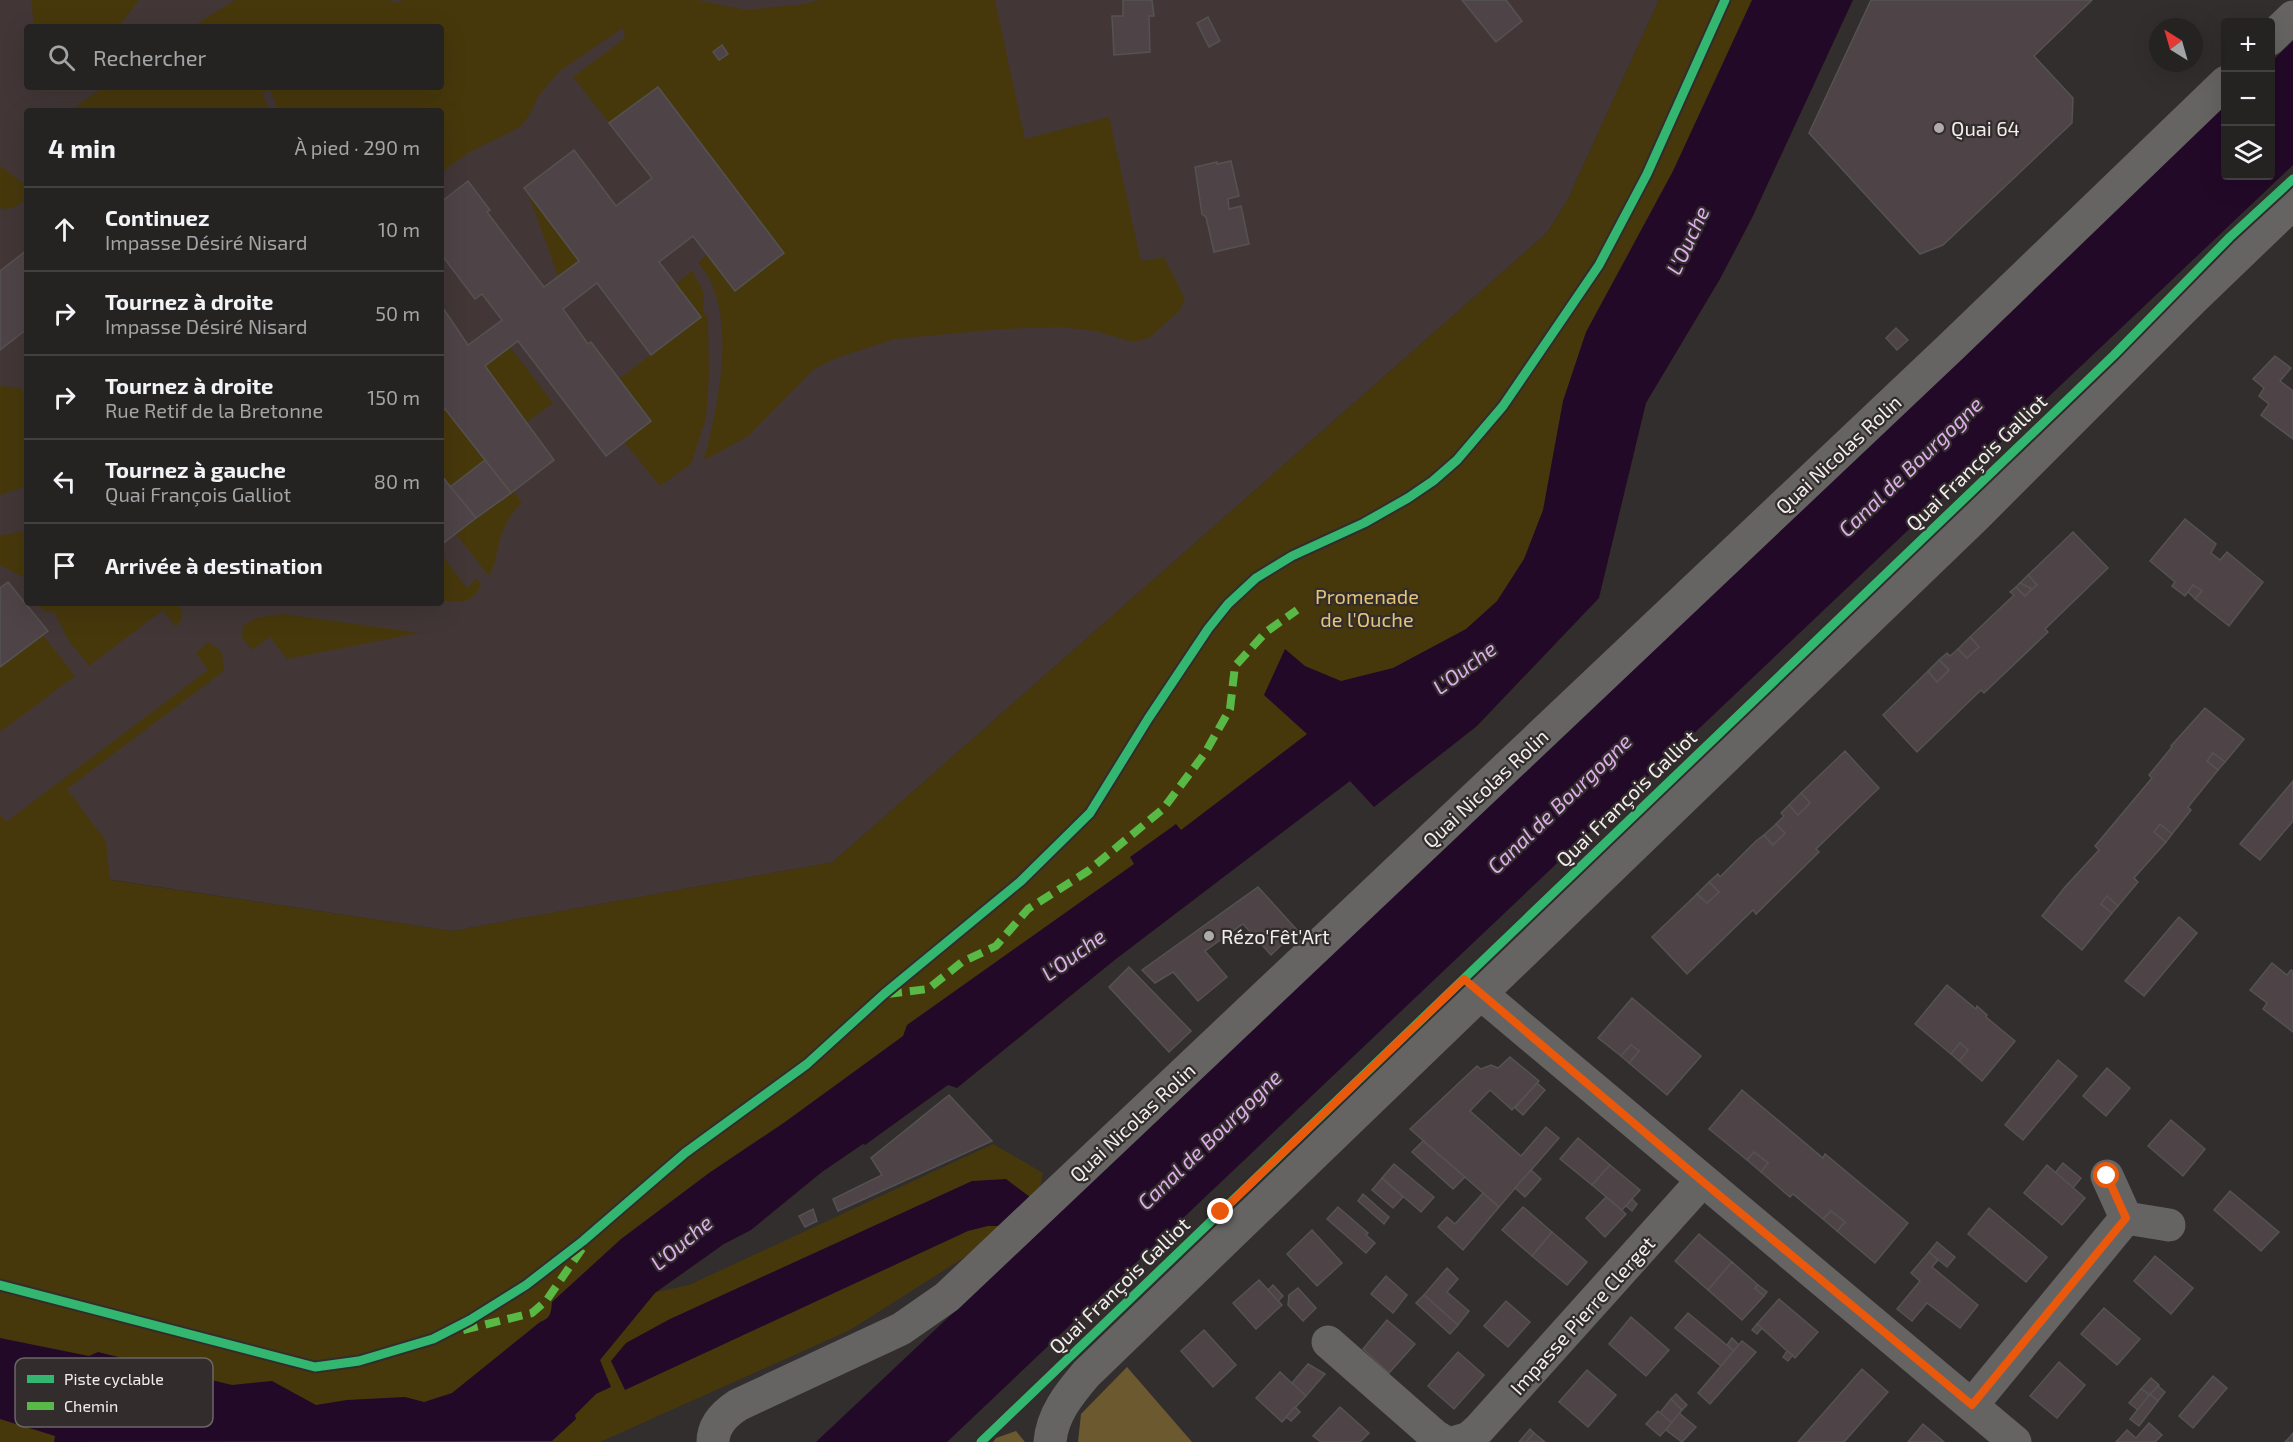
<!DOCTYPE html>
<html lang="fr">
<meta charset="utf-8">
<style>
body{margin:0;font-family:"Exo 2",sans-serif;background:#2d2a2a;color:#f1f3f6}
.controls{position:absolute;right:18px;top:18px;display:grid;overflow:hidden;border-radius:6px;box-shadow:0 6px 24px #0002}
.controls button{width:54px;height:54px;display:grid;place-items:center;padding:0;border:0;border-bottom:2px solid #423f40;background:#252222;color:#f1f3f6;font:30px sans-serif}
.compass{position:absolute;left:2149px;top:18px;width:54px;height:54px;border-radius:50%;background:#252222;box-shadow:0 6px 24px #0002;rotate:323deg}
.stop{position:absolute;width:18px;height:18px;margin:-14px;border:4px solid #ea580c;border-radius:50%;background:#fff}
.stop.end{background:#ea580c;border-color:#fff;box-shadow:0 2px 6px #0008}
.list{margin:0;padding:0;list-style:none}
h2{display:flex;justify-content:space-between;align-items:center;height:78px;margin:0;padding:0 24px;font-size:26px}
h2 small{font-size:20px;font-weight:400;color:#a3a4a5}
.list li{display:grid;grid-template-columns:39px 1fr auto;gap:18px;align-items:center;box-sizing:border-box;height:84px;padding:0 24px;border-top:2px solid #423f40}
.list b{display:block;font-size:22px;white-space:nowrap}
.list p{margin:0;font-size:20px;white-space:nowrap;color:#a3a4a5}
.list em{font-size:20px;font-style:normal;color:#a3a4a5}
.icon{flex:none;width:33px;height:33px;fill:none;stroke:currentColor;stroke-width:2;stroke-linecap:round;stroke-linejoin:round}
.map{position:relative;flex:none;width:2293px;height:1442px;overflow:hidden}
.search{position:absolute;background:#252222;box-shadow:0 6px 24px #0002;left:24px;top:24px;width:420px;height:66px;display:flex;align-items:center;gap:15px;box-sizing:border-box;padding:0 21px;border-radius:6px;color:#a3a4a5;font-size:22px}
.panel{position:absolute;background:#252222;box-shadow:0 6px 24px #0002;left:24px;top:108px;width:420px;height:498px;border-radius:6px}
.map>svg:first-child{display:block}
</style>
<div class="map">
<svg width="2293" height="1442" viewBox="0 0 2293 1442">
<rect width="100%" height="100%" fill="#312e2d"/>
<path fill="#423736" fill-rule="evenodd" d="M0 0H1659L1567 201 1547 233 833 862 452 931 0 863ZM27 27H441V87H27ZM27 111H441V603H27Z"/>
<g fill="#47380c">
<polygon points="31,0 139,0 123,21 116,27 34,27"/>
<path d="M235 0H390L394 3 403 0H697L746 10 804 4 819 0H995L1025 139 1109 117 1141 261 1164 257 1185 299 1180 310 1149 338 1133 342 1095 331 1061 327 1002 329 895 339 839 357 814 369 747 437 704 460C718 408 740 307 698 263L707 255 735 291 784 253 658 87 609 123 573 77 625 38 623 28 561 70 538 96 531 113 520 127 468 153 441 173V111H279L270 90 262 92 269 111H70L104 87H441V27H192Z"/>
<polygon points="1659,0 1853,0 1752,218 1720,279 1646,403 1599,598 1477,726 1374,807 1350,780 1116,959 957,1088 948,1085 865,1145 863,1144 822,1172 751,1230 724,1244 657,1292 689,1285 993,1144 1043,1173 1038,1197 998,1236 850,1330 600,1442 0,1442 0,815 6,822 208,670 196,653 208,642 222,652 224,671 67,789 106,841 110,880 452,931 833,862 1547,233 1567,201"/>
<path d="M0 166 27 186V200C19 205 10 211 0 208Z"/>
<polygon points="528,193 579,261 558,276"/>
<polygon points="692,271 704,292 703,312 708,317 709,375 706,418 691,464 660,486 624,442 651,421 619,379 700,317 676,284"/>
<polygon points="510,347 553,403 527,422 485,366"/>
<polygon points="0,386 20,388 27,397 27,486 0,495"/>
<polygon points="445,409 485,460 450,487 441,475 441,412"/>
<path d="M513 491 522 502C511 513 502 529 499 544 496 556 495 566 489 576L456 534Z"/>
<polygon points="27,530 27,579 0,565 0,536"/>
<path d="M441 554 467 588 476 579 480 582 481 587C468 605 461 603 441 600Z"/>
<polygon points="37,603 167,603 181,607 182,618 176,627 163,610 89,666 69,641 54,612 42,610"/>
<path d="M283 614 419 633 287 659 270 637 252 650 242 638 243 626C255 616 268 616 283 614Z"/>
<polygon points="43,635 75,676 0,732 0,667"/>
</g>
<g fill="#6c592f">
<polygon points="1127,1367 1192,1442 1078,1442 1081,1414"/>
<polygon points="1016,1431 1025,1442 993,1442 996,1438"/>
</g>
<g fill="#220928">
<path d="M1752 0H1853L1752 218 1720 279 1646 403 1599 598 1477 726 1374 807 1350 781 1116 959 957 1088 948 1085 865 1145 863 1144 822 1172 751 1230 724 1244 655 1293 600 1360 611 1387 596 1394 575 1415 576 1419 552 1441 59 1442H54L55 1436 0 1419V1338L89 1356 98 1352 232 1385 272 1381 316 1405 347 1400 405 1397 424 1402 452 1393 540 1322C551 1318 551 1313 552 1302L621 1239 709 1173 785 1122 903 1036 907 1025 1134 864 1130 857 1176 824 1181 830 1307 734 1264 695 1285 649 1305 666 1341 681 1393 668 1466 629 1497 601 1524 559 1543 510 1563 401 1586 332 1673 171Z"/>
<polygon points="2293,41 2293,165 947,1442 816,1442 1021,1249 1006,1226 988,1226 968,1231 625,1390 611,1361 626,1343 670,1319 972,1181 1006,1179 1034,1200 2225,105 2226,176 2270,176 2271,62"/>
</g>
<g fill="#4e4448" stroke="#555252" stroke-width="1.5">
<polygon points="1123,0 1152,0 1154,16 1149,16 1150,52 1114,55 1112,16 1123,16"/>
<polygon points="1462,0 1506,0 1522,21 1496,42"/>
<polygon points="1871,0 2092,0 2034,56 2073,98 2072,123 1943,245 1920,254 1809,133"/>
<polygon points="1208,17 1220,41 1209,47 1197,23"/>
<polygon points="722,45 728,54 719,60 713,52"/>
<polygon points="658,87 784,253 735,291 693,236 659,262 701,317 651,355 597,283 563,309 588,344 591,342 651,421 606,456 518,341 485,366 554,460 511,493 445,409 441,412 441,305 468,345 502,320 482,294 475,299 441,254 441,202 468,181 490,210 487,212 544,287 579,261 524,188 574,150 616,206 652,178 609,123"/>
<polygon points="1231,161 1239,196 1228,199 1229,209 1241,206 1249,244 1214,252 1206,217 1202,214 1195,167 1217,162 1217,164"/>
<polygon points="27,250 27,329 0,350 0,271"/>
<polygon points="1896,328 1908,340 1897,350 1886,338"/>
<polygon points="2275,356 2291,368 2280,381 2293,391 2293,439 2261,415 2269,404 2259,396 2264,388 2253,379"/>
<polygon points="485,460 511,493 476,518 450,487"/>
<polygon points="441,475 476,518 441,545"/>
<polygon points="2185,519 2216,544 2211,553 2220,560 2227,552 2263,582 2229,626 2195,599 2202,591 2193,585 2185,596 2172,586 2175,582 2150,561"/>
<polygon points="2073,532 2108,568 2045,629 2048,632 1984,693 1981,690 1917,752 1883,715 1928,671 1937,682 1949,670 1939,660 1947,653 1950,656 1958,649 1967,658 1979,647 1970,637 2014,595 2010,592 2016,587 2025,596 2032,589 2037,585 2028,575"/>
<polygon points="2028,575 2037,585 2032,589 2020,583"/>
<polygon points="8,582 48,631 0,667 0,588"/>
<polygon points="2020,583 2032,589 2025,596 2016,587"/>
<polygon points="2193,585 2202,591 2195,599 2188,592"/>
<polygon points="1970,637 1979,647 1967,658 1958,649"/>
<polygon points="1939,660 1949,670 1937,682 1928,671"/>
<polygon points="2205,708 2244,739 2225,762 2213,753 2207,761 2218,770 2188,807 2191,810 2172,834 2160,824 2154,832 2166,842 2134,878 2138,882 2118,906 2107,896 2101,904 2112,913 2082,950 2042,916 2065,887 2099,850 2095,846 2152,778 2149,775 2172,747 2171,746"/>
<polygon points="1845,751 1879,788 1816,849 1819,852 1756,914 1753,910 1687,974 1652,937 1697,894 1707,903 1719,892 1709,882 1718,874 1720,877 1756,841 1764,835 1773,845 1785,833 1776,824 1784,816 1781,813 1789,805 1798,815 1810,803 1801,793"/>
<polygon points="2213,753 2225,762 2218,770 2207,761"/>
<polygon points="2293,781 2293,821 2260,860 2240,844"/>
<polygon points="1801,793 1810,803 1798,815 1789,805"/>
<polygon points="1776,824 1785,833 1773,845 1764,835"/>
<polygon points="2160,824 2172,834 2166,842 2154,832"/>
<polygon points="1709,882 1719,892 1707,903 1697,894"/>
<polygon points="1258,887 1297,930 1271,955 1243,924 1205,951 1227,977 1198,1001 1173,972 1155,983 1142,970"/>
<polygon points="2107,896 2118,906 2112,913 2101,904"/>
<polygon points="2179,917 2197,933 2144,996 2125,981"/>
<polygon points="2272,963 2287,975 2291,970 2293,971 2293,1032 2263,1009 2267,1003 2250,990"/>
<polygon points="1129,967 1191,1031 1169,1052 1109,987"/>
<polygon points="1947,985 1976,1009 1977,1006 1987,1015 1986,1017 2015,1041 1982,1081 1959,1061 1968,1050 1960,1043 1951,1054 1915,1024"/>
<polygon points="1632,998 1701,1056 1667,1095 1629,1063 1639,1051 1631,1045 1621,1056 1598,1038"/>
<polygon points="1960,1043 1968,1050 1959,1061 1951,1054"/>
<polygon points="1631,1045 1639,1051 1629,1063 1621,1056"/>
<polygon points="1510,1057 1539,1081 1537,1083 1512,1110 1490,1090 1470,1111 1521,1156 1546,1127 1559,1138 1499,1207 1410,1129 1477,1066 1481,1069 1491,1065 1498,1068"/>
<polygon points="2058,1060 2077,1076 2023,1140 2005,1125"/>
<polygon points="2107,1068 2130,1088 2106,1116 2083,1096"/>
<polygon points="1537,1083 1545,1090 1523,1115 1515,1108"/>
<polygon points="1742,1090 1823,1158 1825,1154 1908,1223 1875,1263 1837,1231 1845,1222 1831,1211 1823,1219 1793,1194 1790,1197 1761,1172 1768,1163 1754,1152 1747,1160 1709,1129"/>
<polygon points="949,1095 992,1141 838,1211 833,1199 882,1175 871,1158"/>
<polygon points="2171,1120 2205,1149 2183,1176 2148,1146"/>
<polygon points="1578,1138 1610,1165 1592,1185 1560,1159"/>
<polygon points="1423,1141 1465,1177 1453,1189 1412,1152"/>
<polygon points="1754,1152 1768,1163 1761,1172 1747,1160"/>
<polygon points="2063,1163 2081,1178 2073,1188 2055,1173"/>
<polygon points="1394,1164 1434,1197 1421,1212 1382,1178"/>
<polygon points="1610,1165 1640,1190 1622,1210 1592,1185"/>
<polygon points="2047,1165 2085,1198 2062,1225 2024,1193"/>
<polygon points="1531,1170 1541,1179 1525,1197 1515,1188"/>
<polygon points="1382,1178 1403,1197 1393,1208 1372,1190"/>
<polygon points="2230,1191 2279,1232 2261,1251 2214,1210"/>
<polygon points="1483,1193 1499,1207 1463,1250 1438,1227 1447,1217 1455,1224"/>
<polygon points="1363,1194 1389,1217 1384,1224 1358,1201"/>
<polygon points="1606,1197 1626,1214 1605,1237 1586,1218"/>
<polygon points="1632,1199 1637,1204 1632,1211 1626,1206"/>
<polygon points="1338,1207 1368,1233 1366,1235 1375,1243 1366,1253 1327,1219"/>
<polygon points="1523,1207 1552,1232 1532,1256 1502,1230"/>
<polygon points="1989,1208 2047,1257 2026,1282 1968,1234"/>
<polygon points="813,1209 817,1221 805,1227 799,1216"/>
<polygon points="1831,1211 1845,1222 1837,1231 1823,1219"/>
<polygon points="1312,1230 1342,1263 1317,1286 1287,1254"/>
<polygon points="1552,1232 1587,1262 1567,1285 1532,1256"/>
<polygon points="1699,1234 1732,1262 1708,1290 1675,1261"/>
<polygon points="1937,1242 1955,1257 1947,1267 1929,1252"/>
<polygon points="1929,1252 1938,1260 1932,1267 1978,1305 1960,1328 1927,1303 1912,1321 1897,1309 1920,1281 1911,1273"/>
<polygon points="2155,1256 2193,1288 2171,1314 2134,1281"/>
<polygon points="1732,1262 1758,1285 1755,1288 1764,1296 1742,1320 1708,1290"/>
<polygon points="1447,1268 1458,1279 1447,1292 1469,1311 1458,1325 1424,1295"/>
<polygon points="1386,1276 1407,1295 1393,1313 1371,1294"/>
<polygon points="1259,1280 1282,1305 1256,1329 1233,1303"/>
<polygon points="1273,1285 1283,1296 1278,1301 1268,1290"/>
<polygon points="1758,1285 1767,1292 1764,1296 1755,1288"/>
<polygon points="1298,1288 1316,1308 1303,1321 1288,1305 1289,1295"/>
<polygon points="1424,1295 1458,1325 1450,1334 1416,1303"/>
<polygon points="1779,1299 1818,1332 1795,1358 1757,1324"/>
<polygon points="1506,1301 1530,1322 1508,1347 1484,1326"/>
<polygon points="2104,1308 2140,1339 2117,1365 2081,1334"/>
<polygon points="1688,1313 1734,1351 1721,1366 1675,1328"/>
<polygon points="1631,1317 1669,1350 1646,1376 1609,1344"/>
<polygon points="1387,1320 1415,1344 1389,1373 1363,1349"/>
<polygon points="1757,1324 1762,1328 1757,1334 1752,1330"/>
<polygon points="1204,1330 1236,1365 1213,1387 1181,1351"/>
<polygon points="1732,1338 1739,1345 1734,1351 1727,1345"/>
<polygon points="1742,1341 1756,1352 1710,1404 1698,1393"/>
<polygon points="1787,1351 1793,1355 1788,1361 1783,1357"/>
<polygon points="1458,1352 1484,1375 1454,1409 1428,1386"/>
<polygon points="2059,1362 2085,1385 2057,1418 2030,1396"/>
<polygon points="1308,1364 1325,1374 1306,1396 1292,1383"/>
<polygon points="1862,1369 1888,1392 1844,1442 1798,1442"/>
<polygon points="1587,1370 1616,1395 1588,1427 1559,1402"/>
<polygon points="1280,1372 1306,1396 1282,1422 1256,1398"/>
<polygon points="2213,1376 2227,1388 2193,1428 2179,1416"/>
<polygon points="2151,1378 2159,1385 2150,1395 2141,1389"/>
<polygon points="2158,1386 2165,1392 2158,1401 2150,1394"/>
<polygon points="2141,1389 2150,1395 2138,1410 2129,1403"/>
<polygon points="1676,1394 1687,1405 1682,1410 1671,1399"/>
<polygon points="2150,1394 2158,1401 2139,1426 2130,1419"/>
<polygon points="1671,1399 1682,1410 1672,1423 1660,1413"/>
<polygon points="1295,1407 1300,1412 1291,1421 1286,1417"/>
<polygon points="1340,1407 1369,1433 1360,1442 1321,1442 1313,1436"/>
<polygon points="1658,1411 1672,1423 1660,1436 1646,1424"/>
<polygon points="1679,1413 1696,1427 1682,1442 1666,1430"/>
<polygon points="2149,1423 2162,1435 2155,1442 2116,1442 2127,1430 2136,1438"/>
<polygon points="1923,1424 1944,1442 1908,1442"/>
<polygon points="1530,1429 1534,1433 1526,1442 1519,1442"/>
<polygon points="1534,1433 1545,1442 1526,1442"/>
<polygon points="2293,1433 2293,1442 2285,1442 2290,1437"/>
</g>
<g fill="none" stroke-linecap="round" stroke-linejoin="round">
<g stroke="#656463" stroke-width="33">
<polyline points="1480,993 2015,1442"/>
<polyline points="2107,1176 2126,1218"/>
<polyline points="2126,1218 2169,1225"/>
<polyline points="1328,1342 1435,1436 1445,1442"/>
<polyline points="1972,1405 2126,1218"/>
<path d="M1050 1442C1052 1415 1069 1394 1086 1374L1977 515 2192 300 2293 203"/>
<polyline points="1456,1442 1469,1438 1479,1429 1702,1181"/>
</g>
<g stroke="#656463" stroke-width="33">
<polyline points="2270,39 2293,17"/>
<path d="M713 1442C713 1425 724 1414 738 1405L901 1329 947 1297 1952 346 2226 82"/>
</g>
<g stroke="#58b947" stroke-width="8" stroke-dasharray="15 8" stroke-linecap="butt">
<polyline points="887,994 928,989 962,962 996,946 1028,909 1088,871 1163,809 1205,753 1230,709 1235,666 1266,632 1297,610"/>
<polyline points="463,1330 532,1313 546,1301 584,1246"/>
</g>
<defs>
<g id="cycleway">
<polyline points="0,1285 315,1367 359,1361 433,1339 470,1320 526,1285 583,1241 685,1153 807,1064 884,994 1021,881 1090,813 1148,719 1208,629 1228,604 1256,578 1292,556 1364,523 1408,498 1433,481 1457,460 1503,406 1599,265 1647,174 1725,0"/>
<polyline points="981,1442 2114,355 2230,237 2293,179"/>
</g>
</defs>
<use href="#cycleway" stroke="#322d2c" stroke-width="13"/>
<use href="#cycleway" stroke="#33b770" stroke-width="9"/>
</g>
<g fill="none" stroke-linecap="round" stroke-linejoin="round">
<polyline stroke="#ea580c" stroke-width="8" points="1221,1212 1464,979 1702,1181 1972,1405 2126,1218 2107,1176"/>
</g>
<g fill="#aeabaa" stroke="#322d2c" stroke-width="2">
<circle cx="1939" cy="128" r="6"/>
<circle cx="1209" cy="936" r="6"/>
</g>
<g text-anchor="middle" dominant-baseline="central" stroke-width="4.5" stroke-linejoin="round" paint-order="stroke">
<g font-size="20" fill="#f1eeed" stroke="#322d2c" text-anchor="start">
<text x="1951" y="128">Quai 64</text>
<text x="1221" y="936">Rézo'Fêt'Art</text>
</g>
<g font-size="20" fill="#f1eeed" stroke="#322d2c">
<text transform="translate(1838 454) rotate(-43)">Quai Nicolas Rolin</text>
<text transform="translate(1976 462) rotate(-44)">Quai François Galliot</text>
<text transform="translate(1485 788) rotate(-43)">Quai Nicolas Rolin</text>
<text transform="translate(1626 798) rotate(-44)">Quai François Galliot</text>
<text transform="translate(1132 1122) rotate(-43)">Quai Nicolas Rolin</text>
<text transform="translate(1119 1285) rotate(-44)">Quai François Galliot</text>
<text transform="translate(1582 1315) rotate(-48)">Impasse Pierre Clerget</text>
</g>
<g font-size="20" fill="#e5c478" stroke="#322d2c">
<text x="1367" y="596">Promenade<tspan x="1367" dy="23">de l'Ouche</tspan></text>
</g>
<g font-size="21" font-style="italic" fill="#dfadec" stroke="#322d2c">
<text transform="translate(1687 240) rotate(-65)">L'Ouche</text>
<text transform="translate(1910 466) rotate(-44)">Canal de Bourgogne</text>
<text transform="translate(1464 667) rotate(-37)">L'Ouche</text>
<text transform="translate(1559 803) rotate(-44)">Canal de Bourgogne</text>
<text transform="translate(1073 954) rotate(-36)">L'Ouche</text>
<text transform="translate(1209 1139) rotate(-44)">Canal de Bourgogne</text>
<text transform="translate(681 1242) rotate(-40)">L'Ouche</text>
</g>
</g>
<rect x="15" y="1358" width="198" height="69" rx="9" fill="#322d2c" stroke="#6b6766" stroke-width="1.5"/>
<rect x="27" y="1375" width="27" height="8" fill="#33b770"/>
<rect x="27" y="1402" width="27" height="8" fill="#58b947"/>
<g font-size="16" fill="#f1eeed">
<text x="64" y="1385">Piste cyclable</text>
<text x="64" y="1412">Chemin</text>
</g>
</svg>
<div class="controls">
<button>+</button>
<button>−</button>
<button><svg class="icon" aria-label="layers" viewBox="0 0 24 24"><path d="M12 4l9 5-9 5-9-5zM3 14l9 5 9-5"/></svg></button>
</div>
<svg class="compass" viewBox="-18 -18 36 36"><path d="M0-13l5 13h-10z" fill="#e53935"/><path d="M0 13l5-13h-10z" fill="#a3a4a5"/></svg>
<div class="stop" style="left:2107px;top:1176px"></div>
<div class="stop end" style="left:1221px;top:1212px"></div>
<div class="search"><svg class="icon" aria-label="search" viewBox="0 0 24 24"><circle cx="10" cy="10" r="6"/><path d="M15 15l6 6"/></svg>Rechercher</div>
<section class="panel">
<h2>4 min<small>À pied · 290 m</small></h2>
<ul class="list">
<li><svg class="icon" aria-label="ahead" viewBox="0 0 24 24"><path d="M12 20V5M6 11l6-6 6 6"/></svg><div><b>Continuez</b><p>Impasse Désiré Nisard</p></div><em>10 m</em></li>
<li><svg class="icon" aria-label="right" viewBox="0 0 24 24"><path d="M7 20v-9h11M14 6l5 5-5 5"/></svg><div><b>Tournez à droite</b><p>Impasse Désiré Nisard</p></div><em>50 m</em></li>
<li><svg class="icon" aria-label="right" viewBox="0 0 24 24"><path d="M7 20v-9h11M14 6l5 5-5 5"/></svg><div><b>Tournez à droite</b><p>Rue Retif de la Bretonne</p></div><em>150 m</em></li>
<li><svg class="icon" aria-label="left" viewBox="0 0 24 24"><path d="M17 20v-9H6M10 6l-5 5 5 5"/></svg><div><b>Tournez à gauche</b><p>Quai François Galliot</p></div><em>80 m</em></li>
<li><svg class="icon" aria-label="arrive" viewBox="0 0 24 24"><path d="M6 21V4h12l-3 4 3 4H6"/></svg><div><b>Arrivée à destination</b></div></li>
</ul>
</section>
</div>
